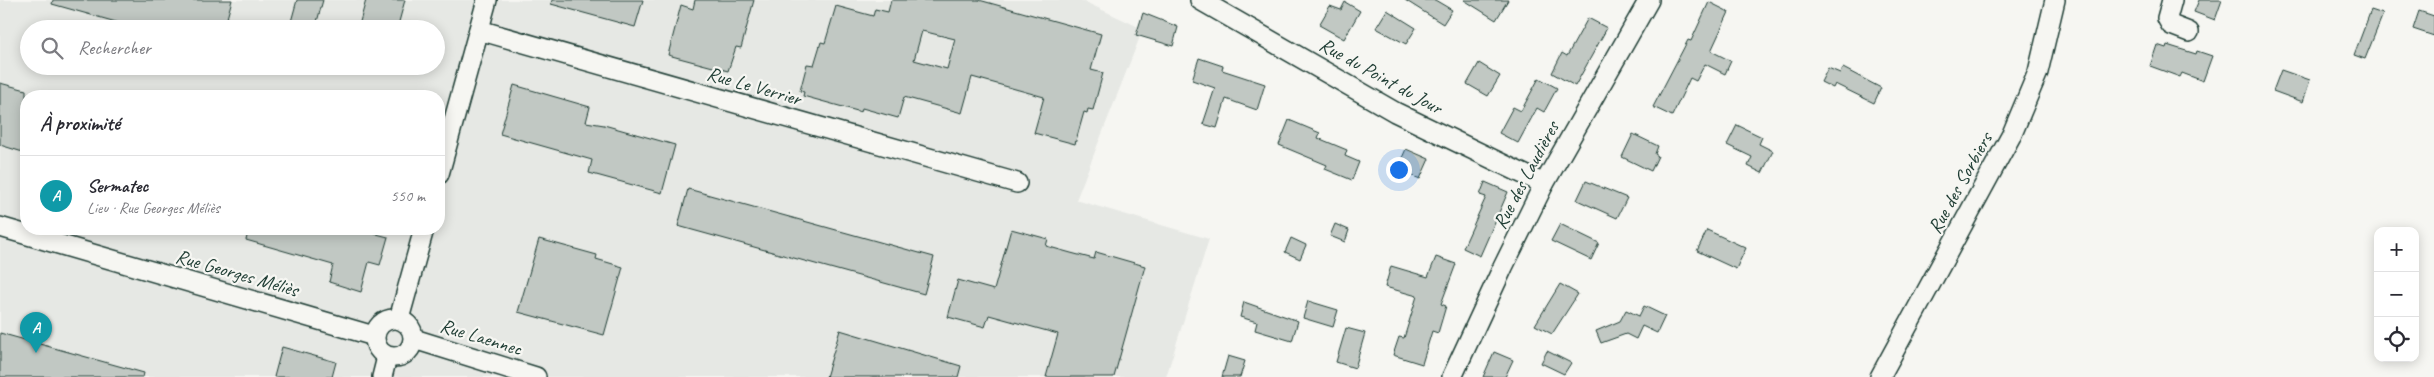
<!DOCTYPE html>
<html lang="fr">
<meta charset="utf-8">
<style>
body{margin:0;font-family:Caveat,sans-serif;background:#f7f7f7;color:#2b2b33}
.controls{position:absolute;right:15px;bottom:15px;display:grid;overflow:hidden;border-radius:10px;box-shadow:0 2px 12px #0003}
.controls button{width:45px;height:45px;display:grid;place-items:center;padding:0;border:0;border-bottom:1px solid #e1e1e2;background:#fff;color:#2b2b33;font:25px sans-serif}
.you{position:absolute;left:1398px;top:169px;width:18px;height:18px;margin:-12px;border:4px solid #fff;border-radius:50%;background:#1a73e8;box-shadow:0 0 0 8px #1a73e833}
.badge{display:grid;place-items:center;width:32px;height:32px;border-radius:50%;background:#db2777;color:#fff;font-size:16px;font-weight:700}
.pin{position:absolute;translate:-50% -41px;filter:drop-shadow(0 1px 2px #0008)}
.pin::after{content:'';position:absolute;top:26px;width:18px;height:15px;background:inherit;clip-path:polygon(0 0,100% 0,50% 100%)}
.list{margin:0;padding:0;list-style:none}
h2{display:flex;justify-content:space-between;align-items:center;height:65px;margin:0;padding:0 20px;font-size:21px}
h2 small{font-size:16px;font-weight:400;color:#7c7c81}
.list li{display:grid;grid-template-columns:32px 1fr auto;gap:15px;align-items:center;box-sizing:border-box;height:80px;padding:0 20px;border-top:1px solid #e1e1e2}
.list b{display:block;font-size:19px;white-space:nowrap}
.list p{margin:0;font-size:16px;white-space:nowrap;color:#7c7c81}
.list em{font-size:16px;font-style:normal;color:#7c7c81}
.icon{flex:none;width:28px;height:28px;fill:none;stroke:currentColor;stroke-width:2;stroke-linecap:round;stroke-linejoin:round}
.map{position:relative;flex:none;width:2434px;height:377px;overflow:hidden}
.search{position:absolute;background:#fff;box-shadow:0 2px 12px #0003;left:20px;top:20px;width:425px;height:55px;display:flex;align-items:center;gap:12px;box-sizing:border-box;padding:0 18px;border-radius:28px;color:#7c7c81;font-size:19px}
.panel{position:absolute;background:#fff;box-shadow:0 2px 12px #0003;left:20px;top:90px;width:425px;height:145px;border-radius:20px}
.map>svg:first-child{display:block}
</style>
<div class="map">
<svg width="2434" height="377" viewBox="0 0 2434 377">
<rect width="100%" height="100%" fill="#f6f6f2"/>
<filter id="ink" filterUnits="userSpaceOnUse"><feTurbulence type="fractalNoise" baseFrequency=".02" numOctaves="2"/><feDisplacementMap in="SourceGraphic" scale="10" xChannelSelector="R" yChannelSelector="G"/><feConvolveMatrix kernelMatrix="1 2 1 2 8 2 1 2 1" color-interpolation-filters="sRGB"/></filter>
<g filter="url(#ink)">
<path fill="#e6e8e4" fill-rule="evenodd" d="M0 0H1081L1143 29 1076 200 1209 239 1166 377H0ZM29 29H436V66H29ZM26 96H439V229H26Z"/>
<g fill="#c1c8c3" stroke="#1f3d34" fill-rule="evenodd">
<polygon points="53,0 232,0 224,29 141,29 52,4"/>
<polygon points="297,0 323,0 315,29 289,29"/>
<polygon points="366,0 405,0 397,29 358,29"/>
<polygon points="552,0 643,0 635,27 551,4"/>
<polygon points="695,0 754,0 741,48 736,47 728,71 668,55 681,5 693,9"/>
<path d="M891 0H979L1101 34 1091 70 1103 73 1093 110 1088 109 1087 113 1084 112 1075 144 1034 133 1044 97 972 77 962 113 904 97 898 118 862 108 861 112 803 96 804 92 800 91 807 64 814 65 821 42 825 43 836 6 873 16 875 9 888 12ZM922 31 955 39 947 69 914 60Z"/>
<polygon points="1405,0 1435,0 1452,10 1443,24"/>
<polygon points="1464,0 1508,0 1496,20"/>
<polygon points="2199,0 2222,0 2215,20 2194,12"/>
<polygon points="1345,2 1360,11 1344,39 1319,25 1330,6 1341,10"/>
<polygon points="1709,2 1729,12 1711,51 1731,61 1725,74 1705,64 1696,81 1690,78 1672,116 1653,107 1688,40 1691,41"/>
<polygon points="1387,10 1416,28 1406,44 1376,28"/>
<polygon points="2371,10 2383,14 2365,59 2354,55"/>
<polygon points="2419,11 2434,16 2434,36 2413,29"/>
<polygon points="1143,13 1178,27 1173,46 1136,35"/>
<polygon points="1588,18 1607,28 1575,86 1552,73 1562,53 1567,56"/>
<polygon points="2157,45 2166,48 2167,45 2196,54 2197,51 2212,56 2203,81 2182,73 2180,77 2150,66"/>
<polygon points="1199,58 1223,66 1222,70 1265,84 1257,110 1226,99 1217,128 1203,124 1215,88 1192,80"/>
<polygon points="1479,63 1500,76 1488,96 1467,84"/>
<polygon points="1828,68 1840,73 1843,68 1881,88 1874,103 1835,84 1833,88 1821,82"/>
<polygon points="2281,70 2310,80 2303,102 2273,91"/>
<polygon points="1539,78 1557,88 1544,112 1537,108 1518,143 1499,133 1513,107 1521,111"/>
<polygon points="0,83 26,90 26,153 0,145"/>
<polygon points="514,85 590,107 586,122 604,125 675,145 662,193 589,173 592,160 500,134"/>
<polygon points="1289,120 1320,133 1318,138 1347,150 1345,156 1359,162 1352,180 1325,169 1327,165 1279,145"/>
<polygon points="1737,125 1762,137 1759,144 1773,151 1762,173 1748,166 1752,157 1727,145"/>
<polygon points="1633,134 1658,146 1655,154 1658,156 1651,171 1622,157"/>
<polygon points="1406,149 1429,159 1420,179 1397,169"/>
<polygon points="1586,181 1627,198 1617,218 1577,200"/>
<polygon points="1485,182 1508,192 1480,256 1463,248 1486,197 1480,195"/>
<polygon points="688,189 934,257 924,294 678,226"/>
<polygon points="1335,224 1349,230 1345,242 1330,236"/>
<polygon points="1560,224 1599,243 1591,260 1551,241"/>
<polygon points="249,229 370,229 369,232 388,237 380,265 369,262 361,292 329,282 333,265 246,240"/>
<polygon points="1011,229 1048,239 1046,246 1071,253 1094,259 1096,252 1145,266 1114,377 1046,377 1058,334 989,315 985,327 948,317 958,280 994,290"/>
<polygon points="1707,230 1746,248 1736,269 1697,251"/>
<polygon points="1291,238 1306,245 1300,259 1285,252"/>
<polygon points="539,239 597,255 596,259 623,267 604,335 518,312"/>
<polygon points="1436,257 1456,264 1441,304 1446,306 1438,333 1432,331 1422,364 1393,355 1399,337 1404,338 1417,296 1385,287 1391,266 1428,277"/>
<polygon points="1560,284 1578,294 1552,334 1535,325"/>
<polygon points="1308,301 1338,310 1333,327 1303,318"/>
<polygon points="1244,302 1298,321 1292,341 1255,330 1257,322 1240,317"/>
<polygon points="1644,306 1665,316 1657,333 1642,326 1636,339 1626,334 1601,343 1596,331 1620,321 1626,310 1639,316"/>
<polygon points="1346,328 1365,333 1355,368 1336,362"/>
<polygon points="840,330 961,366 958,377 826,377"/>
<polygon points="0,333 144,373 143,377 0,377"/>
<polygon points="282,347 336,362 332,377 274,377"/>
<polygon points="1547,351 1571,363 1564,374 1541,363"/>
<polygon points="1494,352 1513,360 1505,377 1483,377"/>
<polygon points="1228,356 1245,361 1240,377 1222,377"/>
</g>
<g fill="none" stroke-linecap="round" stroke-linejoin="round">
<defs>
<g id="street">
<polyline points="1200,0 1395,112 1544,184"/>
<polyline points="2172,0 2167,18 2171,25 2189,32"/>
<polyline points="479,30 1017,183"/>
<polyline points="439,174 487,0"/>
<polyline points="0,227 374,336"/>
<circle cx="394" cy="338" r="19"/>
<polyline points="399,319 424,229"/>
<polyline points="414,339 536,377"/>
<polyline points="382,377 387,357"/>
<polyline points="1452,377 1503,267 1544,184 1649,0"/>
<polyline points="1880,377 2012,134 2038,72 2055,0"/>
</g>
</defs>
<use href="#street" stroke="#1f3d34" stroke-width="22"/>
<use href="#street" stroke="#f6f6f2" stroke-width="19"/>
</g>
</g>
<g text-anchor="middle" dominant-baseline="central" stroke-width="4.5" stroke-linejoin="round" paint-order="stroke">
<g font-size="20" fill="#1f3d34" stroke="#f6f6f2">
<text transform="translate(1381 76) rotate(29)">Rue du Point du Jour</text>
<text transform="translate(754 86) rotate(16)">Rue Le Verrier</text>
<text transform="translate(1526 175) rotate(-62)">Rue des Laudières</text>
<text transform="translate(1960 183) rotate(-61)">Rue des Sorbiers</text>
<text transform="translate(237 273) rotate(16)">Rue Georges Méliès</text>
<text transform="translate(481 337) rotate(17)">Rue Laennec</text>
</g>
</g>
</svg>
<div class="controls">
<button>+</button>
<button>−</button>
<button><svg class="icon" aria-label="locate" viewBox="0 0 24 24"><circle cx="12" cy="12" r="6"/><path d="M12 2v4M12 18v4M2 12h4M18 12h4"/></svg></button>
</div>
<div class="you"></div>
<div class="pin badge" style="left:36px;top:353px;background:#0f9aa8">A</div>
<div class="search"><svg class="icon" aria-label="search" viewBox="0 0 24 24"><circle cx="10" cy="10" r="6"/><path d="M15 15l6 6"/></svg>Rechercher</div>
<section class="panel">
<h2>À proximité<small></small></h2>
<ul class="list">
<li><span class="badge" style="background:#0f9aa8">A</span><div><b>Sermatec</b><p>Lieu · Rue Georges Méliès</p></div><em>550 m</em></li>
</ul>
</section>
</div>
